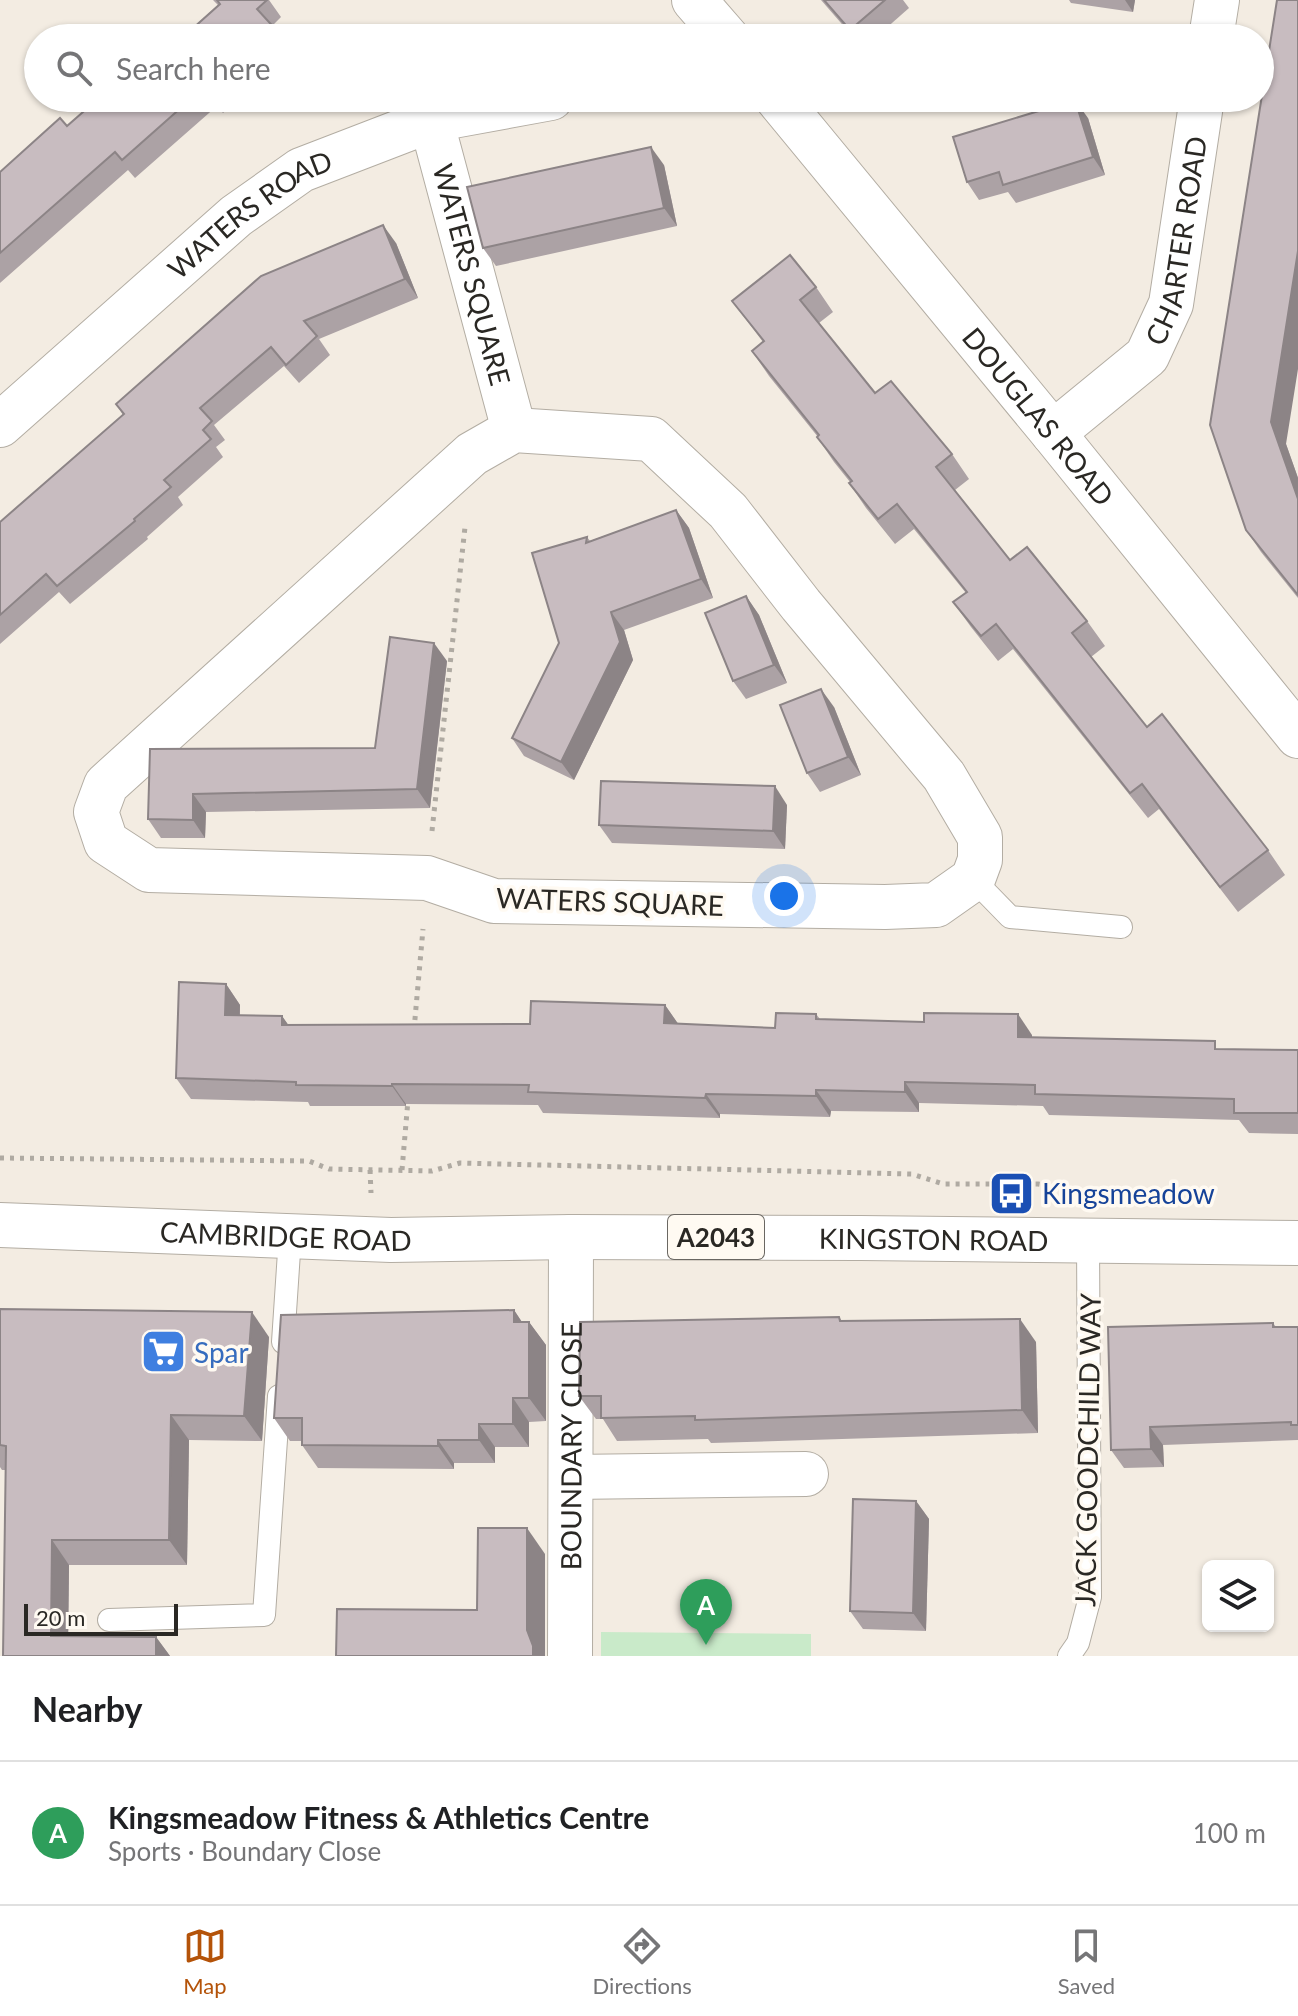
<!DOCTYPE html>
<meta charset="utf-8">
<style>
body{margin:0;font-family:Lato,sans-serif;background:#f6f6f6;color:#202124}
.controls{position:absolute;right:24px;bottom:24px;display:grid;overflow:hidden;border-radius:12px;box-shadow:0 2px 6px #0004}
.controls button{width:72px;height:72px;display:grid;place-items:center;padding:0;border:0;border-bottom:2px solid #e0e0e0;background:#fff;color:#202124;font:40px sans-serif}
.scale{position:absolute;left:24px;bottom:20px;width:154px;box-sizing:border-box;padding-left:8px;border:4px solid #2a2824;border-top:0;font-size:22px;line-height:28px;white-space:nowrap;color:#2a2824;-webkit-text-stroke:6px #fffaf2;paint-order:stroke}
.you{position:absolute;left:784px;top:896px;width:28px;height:28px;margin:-20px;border:6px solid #fff;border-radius:50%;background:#1a73e8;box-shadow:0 0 0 12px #1a73e833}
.badge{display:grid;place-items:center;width:52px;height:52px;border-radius:50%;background:#b45309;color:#fff;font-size:26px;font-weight:700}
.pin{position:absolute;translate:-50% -66px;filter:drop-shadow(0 2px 4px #0008)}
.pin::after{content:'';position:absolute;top:42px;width:28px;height:24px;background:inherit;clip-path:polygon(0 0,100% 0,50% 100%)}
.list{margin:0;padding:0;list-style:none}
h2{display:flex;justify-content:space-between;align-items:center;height:104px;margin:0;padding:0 32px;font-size:34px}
h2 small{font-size:26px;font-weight:400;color:#757577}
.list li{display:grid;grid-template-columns:52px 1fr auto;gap:24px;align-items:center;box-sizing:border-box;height:144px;padding:0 32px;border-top:2px solid #e0e0e0}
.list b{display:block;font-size:30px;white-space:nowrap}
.list p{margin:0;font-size:26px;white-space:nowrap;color:#757577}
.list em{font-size:26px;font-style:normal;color:#757577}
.icon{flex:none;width:44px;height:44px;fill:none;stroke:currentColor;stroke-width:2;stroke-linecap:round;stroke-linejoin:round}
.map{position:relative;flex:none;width:1298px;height:1656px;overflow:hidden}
.search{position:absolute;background:#fff;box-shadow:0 2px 6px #0004;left:24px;right:24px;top:24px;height:88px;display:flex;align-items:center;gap:20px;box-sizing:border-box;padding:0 28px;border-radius:44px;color:#757577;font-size:30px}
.sheet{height:248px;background:#fff}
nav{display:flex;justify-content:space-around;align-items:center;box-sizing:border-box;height:112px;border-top:2px solid #e0e0e0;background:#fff;font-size:22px;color:#757577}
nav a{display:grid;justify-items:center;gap:4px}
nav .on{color:#b45309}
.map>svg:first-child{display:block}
</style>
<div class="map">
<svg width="1298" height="1656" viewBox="0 0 1298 1656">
<rect width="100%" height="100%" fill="#f3ece2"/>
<polygon fill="#c9eac9" points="601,1632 811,1634 811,1656 601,1656"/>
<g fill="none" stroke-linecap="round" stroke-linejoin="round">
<defs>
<g id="lane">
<polyline points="973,879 1010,917 1121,927"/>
<polyline points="283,1342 290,1237"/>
<polyline points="109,1620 264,1615 279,1396"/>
<polyline points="1069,1656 1078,1643 1090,1597 1088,1241"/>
</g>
<g id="street">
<polyline points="694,0 727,38"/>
<polyline points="1211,38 1217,0"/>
<path id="s1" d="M777 98 1053 433 1298 736"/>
<path id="s2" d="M431 120 514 430"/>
<path id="s3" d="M0 425 236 216 301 170 431 120 551 98"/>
<polygon points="514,430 651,439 728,511 801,605 944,776 980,837 980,860 973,879 936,905 885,907 494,901 427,878 149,870 106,842 96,812 106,785 472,454"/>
<path id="s4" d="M1053 433 1147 356 1171 304 1202 98"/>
<polyline points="571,1477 806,1474"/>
<path id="s5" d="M570 1656 571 1237"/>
</g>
<g id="primary">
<path id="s6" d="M0 1225 391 1240 571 1237 861 1238 1298 1243"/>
</g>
</defs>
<use href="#lane" stroke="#b3ada3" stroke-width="24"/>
<use href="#street" stroke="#b3ada3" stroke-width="46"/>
<use href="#primary" stroke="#b3ada3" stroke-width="46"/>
<g stroke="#afaaa2" stroke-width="5" stroke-dasharray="4 6" stroke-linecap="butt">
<polyline points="432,831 465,527"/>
<polyline points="414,1030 423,929"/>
<polyline points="0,1158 309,1161 329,1169 432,1171 460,1163 912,1174 943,1184 1038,1184 1062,1188"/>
<polyline points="370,1170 371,1193"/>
<polyline points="402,1170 408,1100"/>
</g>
<use href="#lane" stroke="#fff" stroke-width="22"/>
<use href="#street" stroke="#fff" stroke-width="44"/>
<use href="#primary" stroke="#fff" stroke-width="44"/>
</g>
<g fill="#aca2a5">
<polygon points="213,0 269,0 281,17 272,26 282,38 182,38 218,5"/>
<polygon points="821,0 903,0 909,8 875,38 854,38"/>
<polygon points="1069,0 1135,0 1133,12 1071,3"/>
<polygon points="99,98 239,98 223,113 217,106 135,178 128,170 0,283 0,172 67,126"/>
<polygon points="1088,118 1105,175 1016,203 1008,192 979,200 967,182"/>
<polygon points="664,165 677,226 496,266 483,248"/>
<polygon points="396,243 418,298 319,339 330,355 299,383 284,366 214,425 225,440 216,447 223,457 178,497 183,505 147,537 148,539 70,604 59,592 0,644 0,522 123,415 116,404"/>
<polygon points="816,287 833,312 819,323 875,393 952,454 969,479 955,490 1010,560 1087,621 1105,646 1091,657 1147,727 1268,850 1285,875 1238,912 1159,809 1148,818 1013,649 998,661 971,627 953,602 966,593 914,529 895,544 866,508 849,483 850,482 834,462 817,437 818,437 769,376 752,351 763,342 732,301"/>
<polygon points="1286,444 1298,478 1298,598 1261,552 1246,530"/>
<polygon points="676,510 689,528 713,598 624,630 633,660 574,780 524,756 512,738 559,643 587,537 590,541"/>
<polygon points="746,596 759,615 787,683 746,699 733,681"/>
<polygon points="447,661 430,808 206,812 205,838 161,838 148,819 150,749 375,748"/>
<polygon points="834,707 861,775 820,792 807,773"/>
<polygon points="787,805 785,849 612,843 599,825"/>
<polygon points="226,984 240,1005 240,1015 282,1016 288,1025 530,1024 665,1005 678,1024 775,1028 816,1014 820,1019 1032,1035 1032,1037 1220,1049 1298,1050 1298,1134 1249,1133 1239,1120 1049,1115 1043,1106 919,1103 919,1112 831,1111 830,1117 720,1114 720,1118 543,1113 538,1105 406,1104 406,1106 310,1106 308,1102 191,1099 176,1078"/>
<polygon points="0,1309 269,1337 262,1441 189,1440 187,1565 69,1565 68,1636 156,1637 170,1656 3,1656 6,1470 2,1470 0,1467"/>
<polygon points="514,1310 522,1322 529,1322 546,1345 546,1421 529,1422 529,1447 495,1447 495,1463 454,1463 454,1469 318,1468 302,1445 302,1441 290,1441 274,1418"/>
<polygon points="839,1317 842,1321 1036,1342 1038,1433 711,1443 708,1439 617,1441 603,1419 596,1419 579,1396"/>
<polygon points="1273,1323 1276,1327 1298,1327 1298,1440 1163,1445 1164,1467 1124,1468 1111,1450"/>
<polygon points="916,1501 929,1519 926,1631 863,1629 850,1611"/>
</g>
<g fill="#8c8486">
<polygon points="1125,0 1135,0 1133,12"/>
<polygon points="1075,100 1088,118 1105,175 1093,157"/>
<polygon points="651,147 664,165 677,226 664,208"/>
<polygon points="383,225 396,243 418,298 405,279"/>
<polygon points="1298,251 1298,369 1286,444 1298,478 1298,499 1271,422"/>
<polygon points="676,510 689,528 713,598 701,579"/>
<polygon points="746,596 759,615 787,683 774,665"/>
<polygon points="611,612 624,630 633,660 574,780 561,762"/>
<polygon points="434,643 447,661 430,808 417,789"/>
<polygon points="821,689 834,707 861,775 848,757"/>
<polygon points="775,786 787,805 785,849 773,831"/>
<polygon points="193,794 206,812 205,838 193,820"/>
<polygon points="226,984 240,1005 239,1036 225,1015"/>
<polygon points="665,1005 679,1025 664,1023"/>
<polygon points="1018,1014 1032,1035 1032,1058 1018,1037"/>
<polygon points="282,1016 297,1037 282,1025"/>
<polygon points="905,1082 919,1103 919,1112 905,1092"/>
<polygon points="392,1084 406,1104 406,1106 392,1086"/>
<polygon points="816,1090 831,1111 830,1117 816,1096"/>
<polygon points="706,1094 720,1114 720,1118 705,1098"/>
<polygon points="514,1310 529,1333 529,1322 546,1345 546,1421 529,1398 514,1322"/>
<polygon points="252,1312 269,1337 262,1441 244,1416"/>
<polygon points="1020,1319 1036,1342 1038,1433 1022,1410"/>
<polygon points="513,1398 529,1422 529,1447 513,1424"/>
<polygon points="171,1415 189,1440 187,1565 169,1540"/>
<polygon points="479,1424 495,1447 495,1463 479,1440"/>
<polygon points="1150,1427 1163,1445 1164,1467 1151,1449"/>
<polygon points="438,1440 454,1463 454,1469 438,1446"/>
<polygon points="916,1501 929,1519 926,1631 913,1613"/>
<polygon points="527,1528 545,1554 545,1656 533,1656 527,1630"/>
<polygon points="52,1540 69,1565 68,1656 51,1636"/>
<polygon points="156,1637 170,1656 156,1656"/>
</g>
<g fill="#c8bcc0" stroke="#8c8486" stroke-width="2">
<polygon points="217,0 267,0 257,9 279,33 274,38 182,38 220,4"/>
<polygon points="824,0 885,0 850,30"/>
<polygon points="1277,0 1298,0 1298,251 1271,422 1298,499 1298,595 1246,530 1210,425"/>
<polygon points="99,98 192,98 122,160 115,152 0,253 0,172 60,118 67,126"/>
<polygon points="1075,100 1093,157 1003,185 999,172 967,182 953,137"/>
<polygon points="651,147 664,208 483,248 467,187"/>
<polygon points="383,225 405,279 304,321 317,336 286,365 271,347 200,408 212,421 203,430 211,439 164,480 171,487 134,519 135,521 57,586 46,574 0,615 0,522 124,414 116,404 261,276"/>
<polygon points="790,255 816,287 800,300 875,393 891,381 952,454 936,467 1010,560 1027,547 1087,621 1072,633 1147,727 1162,714 1268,850 1220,887 1142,784 1130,793 996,624 981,636 953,602 967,592 897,504 878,519 849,483 852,481 817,437 819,435 752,351 764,341 732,301"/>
<polygon points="676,510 701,579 611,612 620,642 561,762 512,738 559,643 532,553 587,537 586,543"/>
<polygon points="746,596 774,665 733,681 705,613"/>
<polygon points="390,637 434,643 417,789 193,794 193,820 148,819 150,749 375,748"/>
<polygon points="821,689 848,757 807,773 780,705"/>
<polygon points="601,781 775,786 773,831 599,825"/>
<polygon points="179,982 226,984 225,1015 282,1016 282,1025 530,1024 531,1001 665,1005 664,1023 775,1028 776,1013 816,1014 816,1019 924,1022 924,1013 1018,1014 1018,1037 1215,1041 1215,1049 1298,1050 1298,1113 1234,1113 1234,1099 1035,1094 1035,1085 905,1082 905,1092 816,1090 816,1096 706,1094 705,1098 528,1092 529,1085 392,1084 392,1086 296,1085 296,1082 176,1078"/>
<polygon points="0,1309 252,1312 244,1416 171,1415 169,1540 52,1540 51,1636 156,1637 156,1656 3,1656 6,1446 0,1445"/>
<polygon points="514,1310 514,1322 529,1322 529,1398 513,1398 513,1424 479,1424 479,1440 438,1440 438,1446 302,1445 302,1418 274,1418 281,1315"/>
<polygon points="839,1317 840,1321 1020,1319 1022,1410 695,1420 695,1416 601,1418 601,1396 579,1396 580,1322"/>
<polygon points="1273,1323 1273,1327 1298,1327 1298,1425 1291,1425 1291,1422 1150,1427 1151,1449 1111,1450 1108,1327"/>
<polygon points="853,1499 916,1501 913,1613 850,1611"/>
<polygon points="478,1528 527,1528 527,1630 533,1646 533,1656 336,1656 337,1609 477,1610"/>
</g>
<defs>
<symbol id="bus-square" viewBox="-11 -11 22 22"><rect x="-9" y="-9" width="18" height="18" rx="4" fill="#1a4fb4" stroke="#fffaf2"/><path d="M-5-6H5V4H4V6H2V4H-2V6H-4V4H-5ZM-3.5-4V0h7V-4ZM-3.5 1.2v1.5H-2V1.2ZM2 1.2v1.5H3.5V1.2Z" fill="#fff"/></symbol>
<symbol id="supermarket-square" viewBox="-11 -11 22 22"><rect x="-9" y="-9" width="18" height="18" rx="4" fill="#3f7fe0" stroke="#fffaf2"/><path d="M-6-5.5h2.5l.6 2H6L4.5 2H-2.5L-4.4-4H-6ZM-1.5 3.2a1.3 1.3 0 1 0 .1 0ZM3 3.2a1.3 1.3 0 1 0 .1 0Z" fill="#fff"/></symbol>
</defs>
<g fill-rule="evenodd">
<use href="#bus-square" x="986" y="1168" width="51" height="51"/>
<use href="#supermarket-square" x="138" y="1326" width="51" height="51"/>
</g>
<g text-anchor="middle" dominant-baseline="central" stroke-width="7" stroke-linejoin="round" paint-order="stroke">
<rect fill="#fffaf2" stroke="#6a6762" stroke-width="2" x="668" y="1215" width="96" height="44" rx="6"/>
<g font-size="26" font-weight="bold" fill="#2a2824">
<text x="716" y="1237">A2043</text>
</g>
<g font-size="28" fill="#2a2824" stroke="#fffaf2">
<text stroke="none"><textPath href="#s3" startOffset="328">WATERS ROAD</textPath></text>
<text stroke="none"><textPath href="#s4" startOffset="242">CHARTER ROAD</textPath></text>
<text stroke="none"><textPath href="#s2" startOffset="160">WATERS SQUARE</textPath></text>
<text stroke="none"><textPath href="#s1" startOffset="412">DOUGLAS ROAD</textPath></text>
<text transform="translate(610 901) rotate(2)">WATERS SQUARE</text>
<text stroke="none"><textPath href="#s6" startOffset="286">CAMBRIDGE ROAD</textPath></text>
<text stroke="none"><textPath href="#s6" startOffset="934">KINGSTON ROAD</textPath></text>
<text stroke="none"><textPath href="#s5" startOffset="210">BOUNDARY CLOSE</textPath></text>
<text transform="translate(1087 1450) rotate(-89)">JACK GOODCHILD WAY</text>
</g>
<g font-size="28" fill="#164399" stroke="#fffaf2" text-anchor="start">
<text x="1042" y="1193">Kingsmeadow</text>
</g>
<g font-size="28" fill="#366cbe" stroke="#fffaf2" text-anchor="start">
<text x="194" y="1352">Spar</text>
</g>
</g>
</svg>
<div class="controls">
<button><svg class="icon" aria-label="layers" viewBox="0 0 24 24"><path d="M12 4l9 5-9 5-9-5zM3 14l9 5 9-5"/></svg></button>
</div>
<div class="scale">20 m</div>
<div class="you"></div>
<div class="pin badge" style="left:706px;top:1645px;background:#2e9e5b">A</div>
<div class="search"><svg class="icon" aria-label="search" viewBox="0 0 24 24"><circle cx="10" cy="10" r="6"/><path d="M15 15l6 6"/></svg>Search here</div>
</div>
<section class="sheet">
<h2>Nearby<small></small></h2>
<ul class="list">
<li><span class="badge" style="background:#2e9e5b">A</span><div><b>Kingsmeadow Fitness &amp; Athletics Centre</b><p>Sports · Boundary Close</p></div><em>100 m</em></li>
</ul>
</section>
<nav>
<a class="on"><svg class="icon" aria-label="map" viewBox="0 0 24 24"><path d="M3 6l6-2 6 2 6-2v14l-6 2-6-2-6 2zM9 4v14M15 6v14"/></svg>Map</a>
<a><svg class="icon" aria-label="directions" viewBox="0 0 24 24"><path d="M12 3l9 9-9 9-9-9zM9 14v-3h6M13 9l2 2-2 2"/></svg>Directions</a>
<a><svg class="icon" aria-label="saved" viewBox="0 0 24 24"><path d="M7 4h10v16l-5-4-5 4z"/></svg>Saved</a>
</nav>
